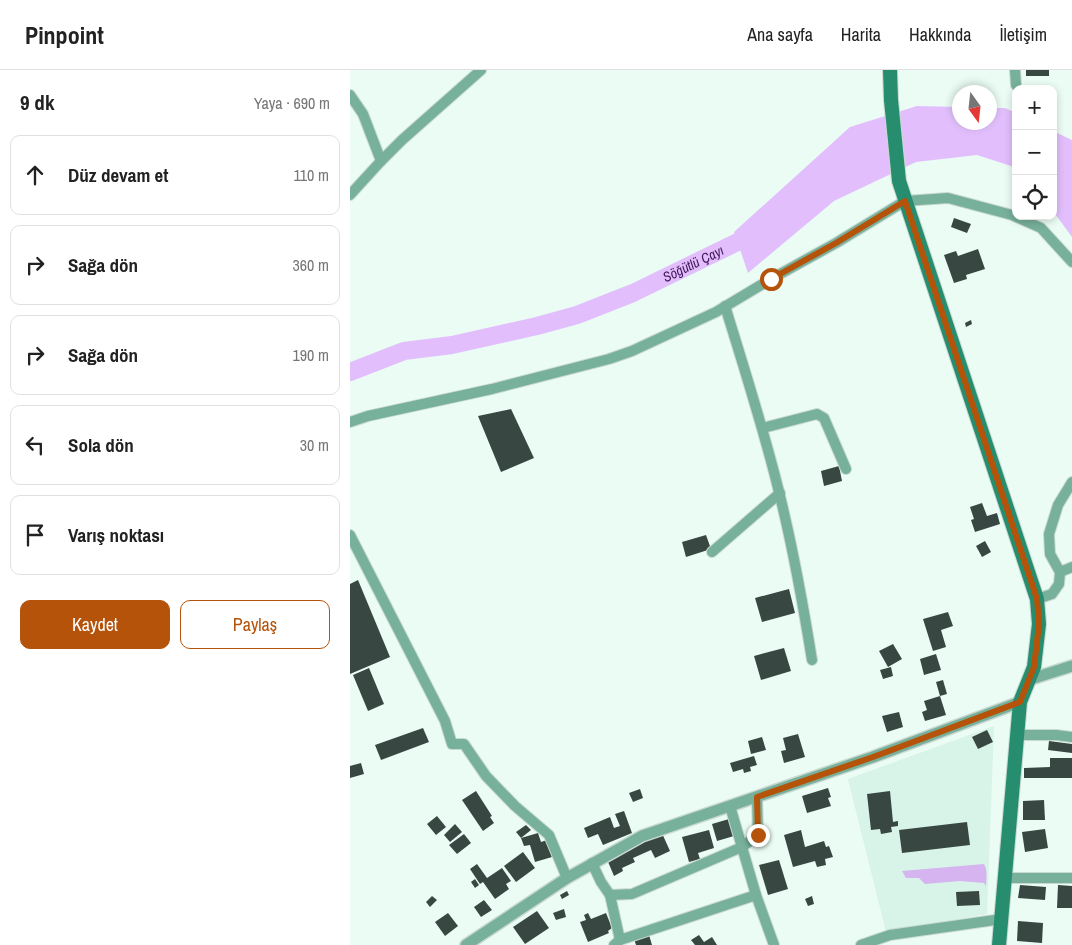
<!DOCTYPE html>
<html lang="tr">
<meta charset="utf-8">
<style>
body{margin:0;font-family:"Archivo Narrow",sans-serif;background:#f6f6f6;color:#222}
.controls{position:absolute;right:15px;top:15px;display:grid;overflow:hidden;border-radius:10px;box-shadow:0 2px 8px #0003}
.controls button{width:45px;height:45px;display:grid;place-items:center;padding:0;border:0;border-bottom:1px solid #e0e0e0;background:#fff;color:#222;font:25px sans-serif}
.compass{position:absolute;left:602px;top:15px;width:45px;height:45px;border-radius:50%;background:#fff;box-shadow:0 2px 8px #0003;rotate:165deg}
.stop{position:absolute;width:15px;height:15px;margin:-11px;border:4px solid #b45309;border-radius:50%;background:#fff}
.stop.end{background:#b45309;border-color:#fff;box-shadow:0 1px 5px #0008}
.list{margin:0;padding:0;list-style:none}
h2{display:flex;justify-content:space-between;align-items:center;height:65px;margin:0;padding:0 20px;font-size:21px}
h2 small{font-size:16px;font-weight:400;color:#767676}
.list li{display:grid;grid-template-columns:32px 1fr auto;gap:15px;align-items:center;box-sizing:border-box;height:80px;margin:0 10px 10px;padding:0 10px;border:1px solid #e0e0e0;border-radius:10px}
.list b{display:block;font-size:19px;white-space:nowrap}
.list em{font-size:16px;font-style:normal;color:#767676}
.actions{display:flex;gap:10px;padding:15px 20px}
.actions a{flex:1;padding:11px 0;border:1px solid #b45309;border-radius:10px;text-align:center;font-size:18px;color:#b45309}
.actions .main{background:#b45309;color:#fff}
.icon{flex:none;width:28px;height:28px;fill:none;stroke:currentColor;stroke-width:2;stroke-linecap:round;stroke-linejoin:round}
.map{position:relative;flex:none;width:722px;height:875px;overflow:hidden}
header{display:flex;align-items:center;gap:30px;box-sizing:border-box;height:70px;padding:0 25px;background:#fff;border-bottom:1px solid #e0e0e0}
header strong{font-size:24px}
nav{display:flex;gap:28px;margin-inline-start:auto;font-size:18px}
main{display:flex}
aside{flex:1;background:#fff}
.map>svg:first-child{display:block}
</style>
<header>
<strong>Pinpoint</strong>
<nav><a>Ana sayfa</a><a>Harita</a><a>Hakkında</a><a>İletişim</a></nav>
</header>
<main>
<aside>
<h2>9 dk<small>Yaya · 690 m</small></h2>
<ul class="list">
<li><svg class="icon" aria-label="ahead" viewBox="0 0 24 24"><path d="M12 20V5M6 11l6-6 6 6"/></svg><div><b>Düz devam et</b></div><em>110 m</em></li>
<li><svg class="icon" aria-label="right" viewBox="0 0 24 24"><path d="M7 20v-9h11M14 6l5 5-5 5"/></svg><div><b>Sağa dön</b></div><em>360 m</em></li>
<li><svg class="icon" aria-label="right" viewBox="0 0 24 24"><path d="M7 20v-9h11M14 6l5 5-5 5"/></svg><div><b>Sağa dön</b></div><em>190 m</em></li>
<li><svg class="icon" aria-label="left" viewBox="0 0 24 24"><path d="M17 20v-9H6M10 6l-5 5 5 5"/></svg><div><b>Sola dön</b></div><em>30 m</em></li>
<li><svg class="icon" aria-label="arrive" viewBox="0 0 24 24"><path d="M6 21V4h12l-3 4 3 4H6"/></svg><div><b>Varış noktası</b></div></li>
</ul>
<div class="actions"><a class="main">Kaydet</a><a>Paylaş</a></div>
</aside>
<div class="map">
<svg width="722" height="875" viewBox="0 0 722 875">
<rect width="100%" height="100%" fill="#eafcf4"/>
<polygon fill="#d8f3e8" points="644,656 637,844 536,862 498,709"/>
<path fill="#d6b4f0" d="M634 794C638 800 636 809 636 816L634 813 610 811 575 814 569 808H556L552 801Z"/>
<g fill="#e2bffc">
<polygon points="567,36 609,37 610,52 640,52 640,38 655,38 666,43 666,101 661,96 627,85 566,92 484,131 398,203 384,162 500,57"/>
<polygon points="703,61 722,70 722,167 703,141"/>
</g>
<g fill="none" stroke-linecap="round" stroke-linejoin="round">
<path stroke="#e2bffc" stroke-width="18" id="s1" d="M0 302 54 281 102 275 187 256 227 245 283 223 408 162"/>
</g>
<g fill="#394742">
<rect x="676" y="0" width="23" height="6"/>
<polygon points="604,148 621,154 617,163 601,157"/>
<polygon points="628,179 635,199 616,205 617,209 604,213 594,185 606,181 608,186"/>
<polygon points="621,250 622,254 616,257 615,253"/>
<polygon points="161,339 184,388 151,402 128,346"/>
<polygon points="489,396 492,411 474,416 471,401"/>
<polygon points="632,433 637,446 647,443 650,454 625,462 621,450 624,449 620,437"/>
<polygon points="356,465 361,479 336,487 332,472"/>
<polygon points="635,471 641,482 632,487 626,476"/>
<polygon points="8,510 40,587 0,604 0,514"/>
<polygon points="439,519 445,543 412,552 405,528"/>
<polygon points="598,542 603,556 591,560 596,577 583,581 573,549"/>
<polygon points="543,574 552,589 538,597 529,581"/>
<polygon points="434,578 441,601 411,610 404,586"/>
<polygon points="586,584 591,600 574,605 570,589"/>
<polygon points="541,597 543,606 533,609 530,600"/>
<polygon points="19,598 34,634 18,641 3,605"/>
<polygon points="593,610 597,624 590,626 586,612"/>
<polygon points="590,626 596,645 575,651 572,642 577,640 574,631"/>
<polygon points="549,642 553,657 537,662 532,646"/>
<polygon points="73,658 79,672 31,690 25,675"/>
<polygon points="637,660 643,672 628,679 622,667"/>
<polygon points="448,664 455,687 434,693 431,681 436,680 433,668"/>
<polygon points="412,667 416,680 401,684 398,671"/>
<polygon points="699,671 722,674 722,683 698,680"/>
<polygon points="404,686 407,695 400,697 401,701 394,703 393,699 383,702 380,693"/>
<polygon points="700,688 722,688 722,708 674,708 674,698 700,697"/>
<polygon points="11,693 14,704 0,708 0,696"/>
<polygon points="478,718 481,727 478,728 481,736 457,743 452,726"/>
<polygon points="290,719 293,728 283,732 279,723"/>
<polygon points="126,721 142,746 140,747 144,753 133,761 112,730"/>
<polygon points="540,721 543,752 548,751 548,756 541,757 542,762 531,764 530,759 521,760 517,724"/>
<polygon points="694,730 695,750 673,750 673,731"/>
<polygon points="274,741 282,763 253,775 248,764 238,768 234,758 260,747 264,758 270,756 265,744"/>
<polygon points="87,746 96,757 86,765 77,754"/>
<polygon points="379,749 384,766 367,771 362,754"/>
<polygon points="617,752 620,775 552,783 549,760"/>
<polygon points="105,754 112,762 100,772 94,765"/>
<polygon points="176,755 181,760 171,768 166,762"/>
<polygon points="695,759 698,778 675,782 672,762"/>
<polygon points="359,760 364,778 348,783 350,789 339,792 332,767"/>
<polygon points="451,760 455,777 474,771 476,777 479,776 483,787 475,789 476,795 467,797 465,791 443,797 434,765"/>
<polygon points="311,761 320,781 305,788 301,780 283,788 285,792 272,798 273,801 264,806 256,787"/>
<polygon points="188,763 191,772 197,770 202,787 185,792 180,775 174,776 171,768"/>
<polygon points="114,764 121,773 107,784 99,775"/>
<polygon points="173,782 185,798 166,812 154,796"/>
<polygon points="429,790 438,819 418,825 409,795"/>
<polygon points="127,794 137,808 152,798 161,811 156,814 159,819 145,829 133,812 130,814 120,799"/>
<polygon points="125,809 129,815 125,818 121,812"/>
<polygon points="670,815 696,817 695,830 668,828"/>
<polygon points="708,815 722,816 722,838 707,838"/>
<polygon points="217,821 219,825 212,829 210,825"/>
<polygon points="629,821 630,835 607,836 606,822"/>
<polygon points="82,826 87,830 80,837 76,832"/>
<polygon points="462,826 464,834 458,836 455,829"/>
<polygon points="134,830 142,840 131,847 124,837"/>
<polygon points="214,839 216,847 206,850 203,843"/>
<polygon points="187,841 199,858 175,874 163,857"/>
<polygon points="98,843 108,856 95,866 85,852"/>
<polygon points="238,843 241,849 256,843 262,858 258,861 259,863 238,872 230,852 236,850 234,845"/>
<polygon points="668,851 693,853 692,873 667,871"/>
<polygon points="299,865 302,875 286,875 284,869"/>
<polygon points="349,865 354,872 362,867 367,875 345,875 341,870"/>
</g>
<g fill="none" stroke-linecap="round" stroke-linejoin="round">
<defs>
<g id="minor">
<polyline points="665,0 666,15"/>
<polyline points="0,25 13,44 31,91 0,125"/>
<polyline points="31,91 52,70 131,0"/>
<path d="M375 236C394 298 414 360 429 422 443 478 453 534 462 590"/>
<polyline points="0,352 18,346 142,319 259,289 282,281 366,242 421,209 486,173 555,131 598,128 662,145 691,158 722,192"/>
<polyline points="413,358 467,344 474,348 496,399"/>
<polyline points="0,465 95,651 102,674 114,674 136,706 165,736 199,765 217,808"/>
<polyline points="362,482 430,423"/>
<polyline points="710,502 722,497"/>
<polyline points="687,529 702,524 709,514 710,502 700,484 699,464 708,435 722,412"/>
<polyline points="667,665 706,665 722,667"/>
<polyline points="380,736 406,825 424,875"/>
<polyline points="242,793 251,812 260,825 282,824 392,777 408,765 407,727"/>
<polyline points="655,808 722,808"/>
<polyline points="260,825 270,870"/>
<polyline points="264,875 270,870 406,825"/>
<polyline points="511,875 540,865 652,849"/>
</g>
<g id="tertiary">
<polyline points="678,610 722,596"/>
<polyline points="116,875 217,808 292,766 523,687 670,632"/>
</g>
<polyline id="secondary" points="540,0 541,30 549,111 687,529 689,554 684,597 670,632 649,875"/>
</defs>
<use href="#minor" stroke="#c9d9d2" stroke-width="12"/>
<use href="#tertiary" stroke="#c9d9d2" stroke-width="14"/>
<use href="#secondary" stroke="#c9d9d2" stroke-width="16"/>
<use href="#minor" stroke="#77b09b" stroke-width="10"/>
<use href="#tertiary" stroke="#77b09b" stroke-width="11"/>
<use href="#secondary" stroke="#278d6f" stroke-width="14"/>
</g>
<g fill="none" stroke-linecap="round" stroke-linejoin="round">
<polyline stroke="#b45309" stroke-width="6" points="408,765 407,727 523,687 670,632 684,597 689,554 687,529 555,131 486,173 421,209"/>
</g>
<g text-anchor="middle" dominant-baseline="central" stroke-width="5" stroke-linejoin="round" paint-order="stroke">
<g font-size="14" font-style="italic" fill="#42155b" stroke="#eafcf4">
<text stroke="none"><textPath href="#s1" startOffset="362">Söğütlü Çayı</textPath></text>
</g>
</g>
</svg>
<div class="controls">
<button>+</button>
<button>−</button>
<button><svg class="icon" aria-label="locate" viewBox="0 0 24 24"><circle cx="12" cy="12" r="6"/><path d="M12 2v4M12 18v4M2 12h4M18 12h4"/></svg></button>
</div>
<svg class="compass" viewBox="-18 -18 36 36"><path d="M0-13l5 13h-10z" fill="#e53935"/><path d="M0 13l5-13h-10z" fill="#767676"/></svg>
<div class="stop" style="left:421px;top:209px"></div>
<div class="stop end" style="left:408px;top:765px"></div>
</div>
</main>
